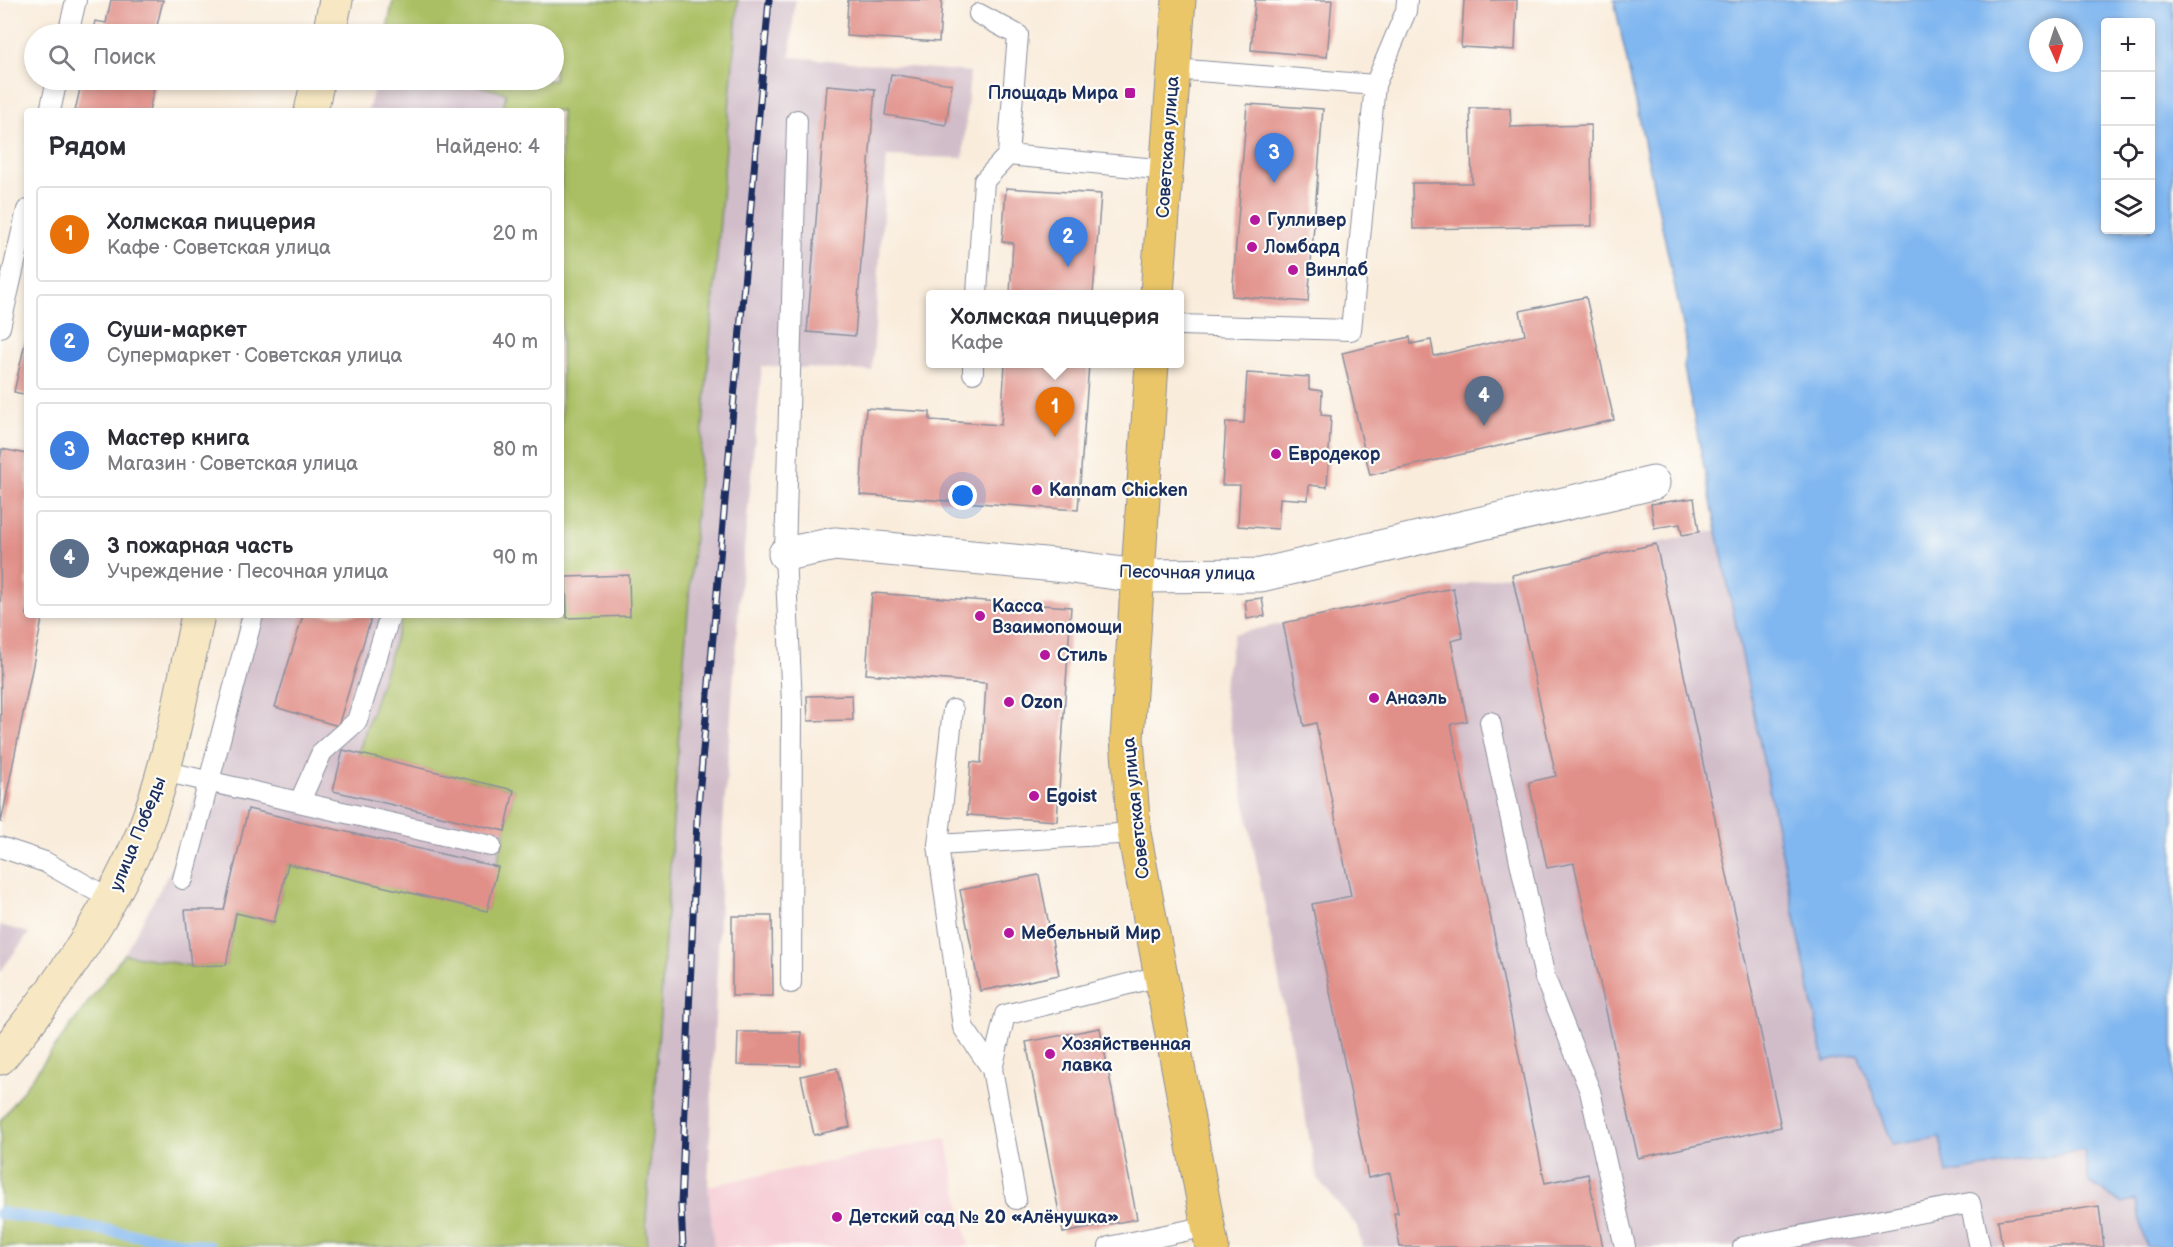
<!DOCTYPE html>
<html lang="ru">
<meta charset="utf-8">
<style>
body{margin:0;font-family:"Balsamiq Sans",sans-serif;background:#f7f7f7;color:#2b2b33}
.controls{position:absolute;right:18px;top:18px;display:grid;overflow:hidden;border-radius:6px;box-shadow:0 3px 9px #0003}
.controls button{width:54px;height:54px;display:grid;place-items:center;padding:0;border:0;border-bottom:2px solid #e1e1e2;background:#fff;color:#2b2b33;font:30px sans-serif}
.compass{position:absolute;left:2029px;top:18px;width:54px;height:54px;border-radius:50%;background:#fff;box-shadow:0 3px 9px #0003;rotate:177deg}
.you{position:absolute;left:963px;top:496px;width:21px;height:21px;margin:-15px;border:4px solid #fff;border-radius:50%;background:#1a73e8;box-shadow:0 0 0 9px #1a73e833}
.badge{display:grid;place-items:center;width:39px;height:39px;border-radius:50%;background:#b5179e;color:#fff;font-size:20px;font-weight:700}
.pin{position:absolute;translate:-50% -50px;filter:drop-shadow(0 2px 3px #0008)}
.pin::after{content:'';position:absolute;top:32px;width:21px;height:18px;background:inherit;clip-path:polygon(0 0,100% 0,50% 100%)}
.popup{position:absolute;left:926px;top:290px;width:258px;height:78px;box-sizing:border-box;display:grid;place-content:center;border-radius:6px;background:#fff;filter:drop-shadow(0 2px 4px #0005);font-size:20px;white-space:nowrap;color:#7c7c81}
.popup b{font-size:22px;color:#2b2b33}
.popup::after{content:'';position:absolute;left:50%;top:100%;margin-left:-12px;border:12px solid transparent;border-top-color:#fff}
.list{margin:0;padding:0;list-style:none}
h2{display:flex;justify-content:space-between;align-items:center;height:78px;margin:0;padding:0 24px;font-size:26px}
h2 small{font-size:20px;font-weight:400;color:#7c7c81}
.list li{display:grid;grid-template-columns:39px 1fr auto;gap:18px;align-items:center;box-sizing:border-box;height:96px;margin:0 12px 12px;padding:0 12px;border:2px solid #e1e1e2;border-radius:6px}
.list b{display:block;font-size:22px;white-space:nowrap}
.list p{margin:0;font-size:20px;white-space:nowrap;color:#7c7c81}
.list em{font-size:20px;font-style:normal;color:#7c7c81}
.icon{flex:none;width:33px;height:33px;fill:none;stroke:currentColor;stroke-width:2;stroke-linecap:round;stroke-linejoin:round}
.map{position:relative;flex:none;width:2173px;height:1247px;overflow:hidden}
.search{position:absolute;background:#fff;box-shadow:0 3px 9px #0003;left:24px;top:24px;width:540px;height:66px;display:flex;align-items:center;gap:15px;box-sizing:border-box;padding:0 21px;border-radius:33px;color:#7c7c81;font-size:22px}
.panel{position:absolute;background:#fff;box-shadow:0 3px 9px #0003;left:24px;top:108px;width:540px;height:510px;border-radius:6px}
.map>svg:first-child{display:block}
</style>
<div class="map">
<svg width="2173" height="1247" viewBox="0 0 2173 1247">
<rect width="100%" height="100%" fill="#fdfcf7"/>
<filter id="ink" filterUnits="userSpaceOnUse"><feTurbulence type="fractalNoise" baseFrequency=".0167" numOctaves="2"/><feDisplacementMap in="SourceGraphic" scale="12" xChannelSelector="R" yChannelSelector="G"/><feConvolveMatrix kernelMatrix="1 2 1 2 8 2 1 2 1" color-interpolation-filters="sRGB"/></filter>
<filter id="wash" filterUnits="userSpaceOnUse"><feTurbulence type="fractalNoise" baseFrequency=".008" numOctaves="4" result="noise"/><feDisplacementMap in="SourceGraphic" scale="24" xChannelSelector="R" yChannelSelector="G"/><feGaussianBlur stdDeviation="1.35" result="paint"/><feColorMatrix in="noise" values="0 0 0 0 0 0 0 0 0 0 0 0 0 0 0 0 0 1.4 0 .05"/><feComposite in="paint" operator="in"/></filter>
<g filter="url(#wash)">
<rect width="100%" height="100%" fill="#f9ecdb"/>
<polygon fill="#f6cfd7" points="946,1138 969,1247 714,1247 708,1186"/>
<g fill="#d1bdc9">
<polygon points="738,0 795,0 790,57 970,72 963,158 887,156 872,371 762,366 740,590 723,825 708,1186 714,1247 648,1247 646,1220 684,659"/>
<polygon points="376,80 457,80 506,93 503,111 368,111"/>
<polygon points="1717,530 1824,1061 1858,1053 1893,1145 1940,1137 1947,1174 2084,1149 2136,1200 2146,1247 1362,1247 1357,1226 1317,1178 1223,689 1234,634"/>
<polygon points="243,615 403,615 358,754 514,790 487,911 274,922 236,913 226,965 191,966 124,954 178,857"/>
<polygon points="0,925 29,933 0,972"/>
</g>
<polygon fill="#aabf64" stroke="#627761" stroke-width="1.5" points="393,0 738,0 684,659 646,1220 648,1247 0,1247 0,1121 124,954 191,966 226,965 236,913 274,922 288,864 487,910 514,790 358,754 403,615 561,615 561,111 503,111 506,93 457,80 554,80 554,34 386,34"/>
<path fill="#81b7f0" stroke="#4e73a7" stroke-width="1.5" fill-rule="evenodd" d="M1614 0H2173V1247H2146L2136 1200 2123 1204 2089 1182 2084 1150 1947 1174 1940 1137 1893 1145 1858 1054 1824 1061 1684 368 1686 339ZM2106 22H2150V230H2106ZM2038 27H2074V63H2038Z"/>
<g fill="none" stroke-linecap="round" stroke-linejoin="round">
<polyline stroke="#81b7f0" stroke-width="12" points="0,1213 210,1247"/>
</g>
<g id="blocks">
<g fill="#e19089">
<polygon points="111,0 163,0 155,34 92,34 95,21 106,23"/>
<polygon points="848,0 942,0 939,42 846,36"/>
<polygon points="1255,0 1332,0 1327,57 1251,50"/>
<polygon points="1464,0 1517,0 1515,50 1461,47"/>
<polygon points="891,74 952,84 946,125 885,115"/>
<polygon points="82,80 156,80 149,111 75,111"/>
<polygon points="827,85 875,89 855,336 807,332"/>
<polygon points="1247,104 1323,109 1308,302 1232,296"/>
<polygon points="1470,108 1510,108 1511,127 1591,125 1592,226 1413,229 1412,183 1472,183"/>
<polygon points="1006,188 1101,194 1093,294 1010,294 1013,243 1002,242"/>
<polygon points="1586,297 1614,420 1370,475 1342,353 1410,337 1411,344 1431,340 1434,356 1525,335 1520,311"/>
<polygon points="26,338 27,338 27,395 14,392"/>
<polygon points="1005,364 1089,364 1078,510 860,495 866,408 930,412 930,420 1001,425"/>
<polygon points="1247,373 1309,377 1309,389 1322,391 1321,415 1331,416 1327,487 1309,485 1308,500 1280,498 1278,529 1238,526 1240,485 1222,485 1226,422 1244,423"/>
<polygon points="2,449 27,454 27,615 43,615 1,823 0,460"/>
<polygon points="1694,498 1699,532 1682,535 1680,524 1654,528 1651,504"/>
<polygon points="1656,544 1781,1127 1638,1158 1574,863 1547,868 1529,782 1556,776 1512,575"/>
<polygon points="629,575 630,616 567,618 566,577"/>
<polygon points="1453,588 1463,638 1451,641 1467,721 1451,724 1545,1183 1588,1174 1603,1247 1400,1247 1394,1213 1398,1213 1390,1173 1368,1178 1312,904 1351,896 1316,723 1304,726 1283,623"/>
<polygon points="872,593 1071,607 1057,821 967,815 971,762 981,763 986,683 866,674"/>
<polygon points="1262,598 1265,616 1247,619 1245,600"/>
<polygon points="303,615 372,615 338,726 275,707"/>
<polygon points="852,695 853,720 808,721 807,696"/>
<polygon points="343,750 514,790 505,831 333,791"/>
<polygon points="248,809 498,867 487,911 288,864 274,922 236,913 226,965 191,966 185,910 224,910"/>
<polygon points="1039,875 1059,975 980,991 960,890"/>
<polygon points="732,916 772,916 773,996 732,996"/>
<polygon points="1100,1028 1137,1219 1063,1233 1026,1042"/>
<polygon points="738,1032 801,1032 801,1066 737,1065"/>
<polygon points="837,1068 850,1127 814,1135 801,1076"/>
<polygon points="2099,1206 2104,1247 2002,1247 1998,1220"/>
</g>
</g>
</g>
<g filter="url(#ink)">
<use href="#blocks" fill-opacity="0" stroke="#8a8e9c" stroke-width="1.5"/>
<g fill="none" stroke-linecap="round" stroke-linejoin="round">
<defs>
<g id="lane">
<polyline points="979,14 1018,35 1008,155 1167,170"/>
<polyline points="68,34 76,0"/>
<polyline points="1174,69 1375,85 1406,11 1407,0"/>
<polyline points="50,111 57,80"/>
<polyline points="977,294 984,181 1008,155"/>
<polyline points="1180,325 1351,330 1375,85"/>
<polyline points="0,327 27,210"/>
<polyline points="973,373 973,364"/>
<polyline points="953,710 938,845 1134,833"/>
<polyline points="1490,722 1545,978 1590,1091 1625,1247"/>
<polyline points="163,771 491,846"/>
<polyline points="300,801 322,752 357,721 390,615"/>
<polyline points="938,845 963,1027 992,1069"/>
<polyline points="0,847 45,862 112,900"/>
<polyline points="183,879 253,615"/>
<polyline points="791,983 792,704 785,554 797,120"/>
<polyline points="1016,1199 992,1069 1005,1015 1160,976"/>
<polyline points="1109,1247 1208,1226"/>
<polyline points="1743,1247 1970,1203 1980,1247"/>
</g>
<polyline id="street" points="785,554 835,544 1065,566 1137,576 1261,575 1653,483"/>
<g id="secondary">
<polyline points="329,34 336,0"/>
<polyline points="311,111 318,80"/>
<path d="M0 1058C56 990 108 916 142 835 170 765 182 689 198 615"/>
</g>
<g id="primary">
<polyline points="1157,294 1179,0"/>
<polyline points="1152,364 1127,738 1134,833 1212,1247"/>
</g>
</defs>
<use href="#lane" stroke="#8a8e9c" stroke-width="22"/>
<use href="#street" stroke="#8a8e9c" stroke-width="35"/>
<use href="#secondary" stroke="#8a8e9c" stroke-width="35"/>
<use href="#primary" stroke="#8a8e9c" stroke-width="35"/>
<use href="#lane" stroke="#fff" stroke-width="20"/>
<use href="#street" stroke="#fff" stroke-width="33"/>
<use href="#secondary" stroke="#f7e8c3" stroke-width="33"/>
<use href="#primary" stroke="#ebc669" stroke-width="33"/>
<defs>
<polyline id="rail" points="683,1247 681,1206 697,819 769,0"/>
</defs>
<use href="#rail" stroke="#1b2f5e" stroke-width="7"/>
<use href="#rail" stroke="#fdfcf7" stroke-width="4.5" stroke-dasharray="14" stroke-linecap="butt"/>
</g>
</g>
<g fill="#b5179e" stroke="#fdfcf7" stroke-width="2">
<rect x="1124" y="87" width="12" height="12" rx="3"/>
<circle cx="1255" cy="220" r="6"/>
<circle cx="1252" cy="247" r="6"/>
<circle cx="1293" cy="270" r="6"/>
<circle cx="1276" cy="454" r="6"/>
<circle cx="1037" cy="490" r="6"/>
<circle cx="980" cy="616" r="6"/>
<circle cx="1045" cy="655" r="6"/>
<circle cx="1374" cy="698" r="6"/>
<circle cx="1009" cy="702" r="6"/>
<circle cx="1034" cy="796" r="6"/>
<circle cx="1009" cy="933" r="6"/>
<circle cx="1050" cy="1054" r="6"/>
<circle cx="837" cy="1217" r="6"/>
</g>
<g text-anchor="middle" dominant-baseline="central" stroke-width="4.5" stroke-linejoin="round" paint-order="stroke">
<g font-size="18" font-weight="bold" fill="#1b2f5e" stroke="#fdfcf7" text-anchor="start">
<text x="1118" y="93" text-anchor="end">Площадь Мира</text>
<text x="1267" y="220">Гулливер</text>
<text x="1264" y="247">Ломбард</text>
<text x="1305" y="270">Винлаб</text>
<text x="1288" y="454">Евродекор</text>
<text x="1049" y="490">Kannam Chicken</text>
<text x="992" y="606">Касса<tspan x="992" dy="21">Взаимопомощи</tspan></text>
<text x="1057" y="655">Стиль</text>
<text x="1386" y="698">Анаэль</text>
<text x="1021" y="702">Ozon</text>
<text x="1046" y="796">Egoist</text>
<text x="1021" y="933">Мебельный Мир</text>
<text x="1062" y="1044">Хозяйственная<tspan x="1062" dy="21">лавка</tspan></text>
<text x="849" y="1217">Детский сад № 20 «Алёнушка»</text>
</g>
<g font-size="18" fill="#1b2f5e" stroke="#fdfcf7">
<text transform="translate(1168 147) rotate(-86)">Советская улица</text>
<text transform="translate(1187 573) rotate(1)">Песочная улица</text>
<text transform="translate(1136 808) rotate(-96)">Советская улица</text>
<text transform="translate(138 834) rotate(-68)">улица Победы</text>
</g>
</g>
</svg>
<div class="controls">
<button>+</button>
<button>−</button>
<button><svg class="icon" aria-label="locate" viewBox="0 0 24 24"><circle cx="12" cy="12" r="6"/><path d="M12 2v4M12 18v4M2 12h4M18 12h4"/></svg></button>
<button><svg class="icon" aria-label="layers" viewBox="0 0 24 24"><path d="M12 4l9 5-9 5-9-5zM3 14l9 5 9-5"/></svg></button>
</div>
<svg class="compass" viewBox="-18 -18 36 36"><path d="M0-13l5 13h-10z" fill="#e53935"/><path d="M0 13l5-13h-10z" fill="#7c7c81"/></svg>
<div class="you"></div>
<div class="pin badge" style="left:1055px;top:437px;background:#e8710a">1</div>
<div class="popup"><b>Холмская пиццерия</b>Кафе</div>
<div class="pin badge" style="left:1068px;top:267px;background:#3f7fe0">2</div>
<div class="pin badge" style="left:1274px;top:183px;background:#3f7fe0">3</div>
<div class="pin badge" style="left:1484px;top:426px;background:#5c6f8a">4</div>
<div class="search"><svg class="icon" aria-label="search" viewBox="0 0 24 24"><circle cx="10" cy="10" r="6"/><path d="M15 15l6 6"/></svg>Поиск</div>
<section class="panel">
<h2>Рядом<small>Найдено: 4</small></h2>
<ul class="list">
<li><span class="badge" style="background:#e8710a">1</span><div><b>Холмская пиццерия</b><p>Кафе · Советская улица</p></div><em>20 m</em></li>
<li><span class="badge" style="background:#3f7fe0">2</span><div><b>Суши-маркет</b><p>Супермаркет · Советская улица</p></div><em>40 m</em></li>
<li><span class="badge" style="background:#3f7fe0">3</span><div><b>Мастер книга</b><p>Магазин · Советская улица</p></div><em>80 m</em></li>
<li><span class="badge" style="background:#5c6f8a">4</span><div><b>3 пожарная часть</b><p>Учреждение · Песочная улица</p></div><em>90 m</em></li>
</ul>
</section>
</div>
